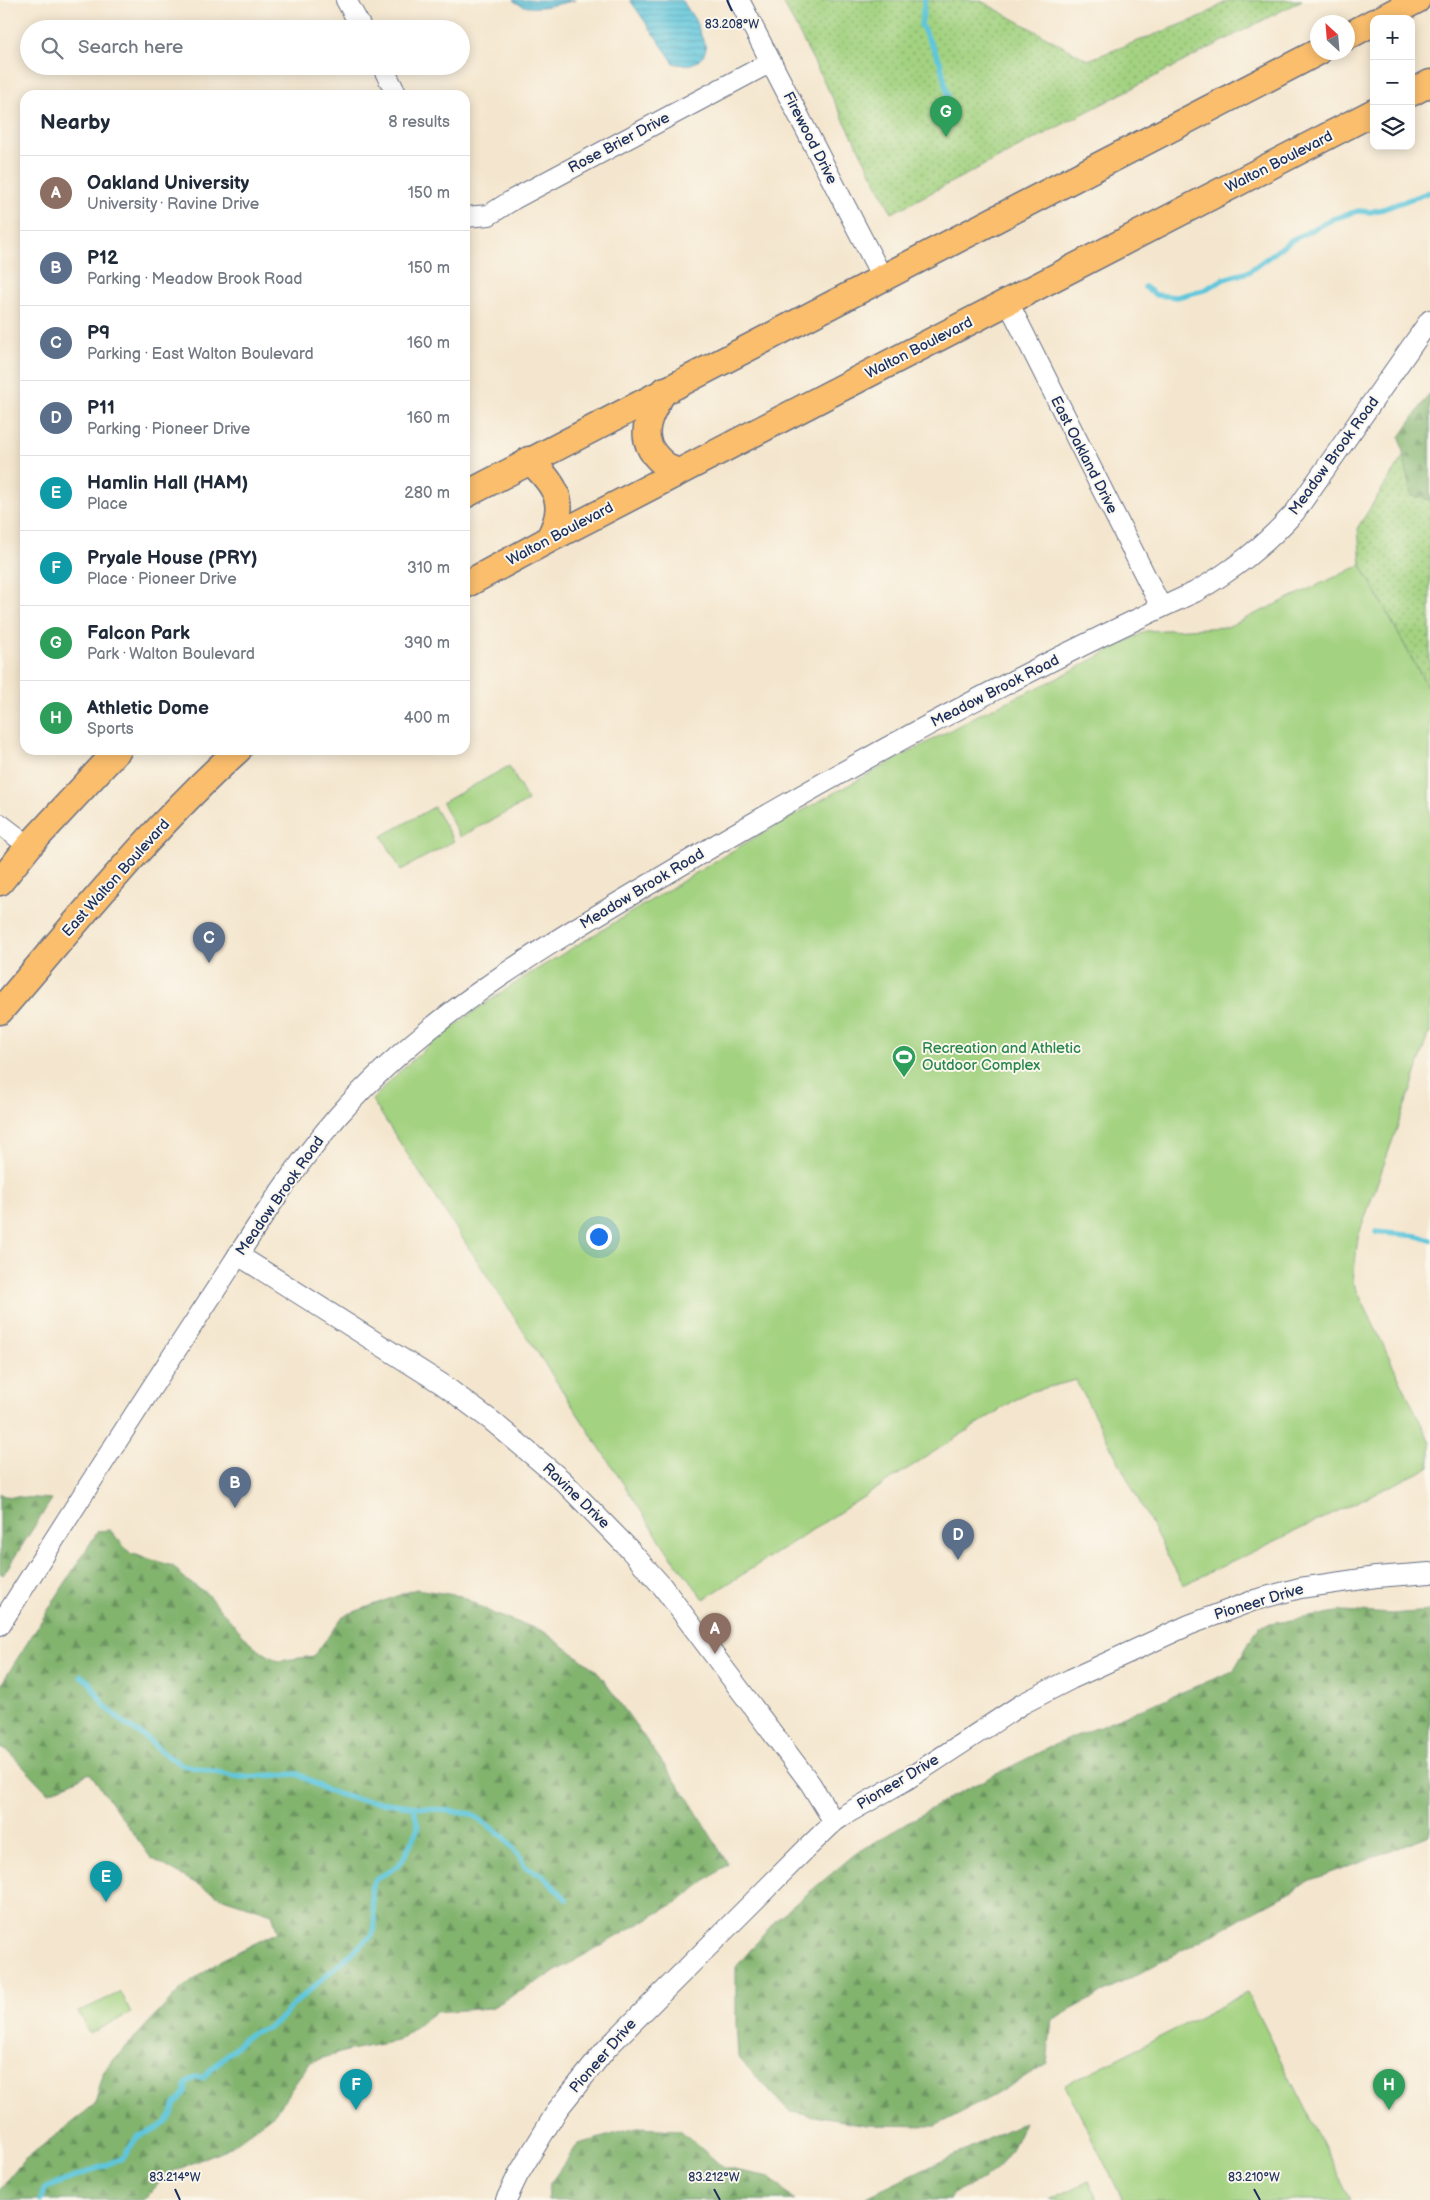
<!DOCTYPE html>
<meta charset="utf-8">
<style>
body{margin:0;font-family:"Balsamiq Sans",sans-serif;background:#f2f2f3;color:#1f2937}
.controls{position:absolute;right:15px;top:15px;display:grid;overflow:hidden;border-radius:10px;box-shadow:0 2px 12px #0003}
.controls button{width:45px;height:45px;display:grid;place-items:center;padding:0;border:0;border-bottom:1px solid #e0e1e3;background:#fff;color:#1f2937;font:25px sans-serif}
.compass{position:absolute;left:1310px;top:15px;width:45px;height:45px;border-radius:50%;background:#fff;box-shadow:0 2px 12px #0003;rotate:334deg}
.you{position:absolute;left:598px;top:1236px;width:18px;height:18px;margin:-12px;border:4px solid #fff;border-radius:50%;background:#1a73e8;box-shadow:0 0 0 8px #1a73e833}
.badge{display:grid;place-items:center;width:32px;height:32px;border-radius:50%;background:#1f6fb2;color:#fff;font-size:16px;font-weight:700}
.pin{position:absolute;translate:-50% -41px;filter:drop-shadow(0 1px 2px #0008)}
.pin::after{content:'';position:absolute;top:26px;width:18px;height:15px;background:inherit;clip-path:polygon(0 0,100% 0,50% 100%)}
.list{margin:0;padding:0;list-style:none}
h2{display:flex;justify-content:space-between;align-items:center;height:65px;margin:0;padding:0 20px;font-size:21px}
h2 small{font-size:16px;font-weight:400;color:#747a83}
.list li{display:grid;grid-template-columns:32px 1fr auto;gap:15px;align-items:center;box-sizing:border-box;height:75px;padding:0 20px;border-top:1px solid #e0e1e3}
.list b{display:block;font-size:19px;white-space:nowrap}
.list p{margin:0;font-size:16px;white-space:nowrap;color:#747a83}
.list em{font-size:16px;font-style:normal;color:#747a83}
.icon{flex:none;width:28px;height:28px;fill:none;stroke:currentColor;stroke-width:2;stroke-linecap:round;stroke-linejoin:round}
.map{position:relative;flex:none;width:1430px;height:2200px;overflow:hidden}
.search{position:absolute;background:#fff;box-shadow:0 2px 12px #0003;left:20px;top:20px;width:450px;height:55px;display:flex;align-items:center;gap:12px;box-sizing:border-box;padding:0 18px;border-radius:28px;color:#747a83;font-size:19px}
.panel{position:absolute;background:#fff;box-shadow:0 2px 12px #0003;left:20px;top:90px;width:450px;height:665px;border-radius:15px}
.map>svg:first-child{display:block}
</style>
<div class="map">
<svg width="1430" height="2200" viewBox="0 0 1430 2200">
<defs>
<pattern id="grass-dots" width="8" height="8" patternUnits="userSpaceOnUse" patternTransform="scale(1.25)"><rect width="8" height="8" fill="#a3d280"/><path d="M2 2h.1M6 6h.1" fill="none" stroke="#84ab6c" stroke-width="1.8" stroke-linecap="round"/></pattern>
<pattern id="forest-firs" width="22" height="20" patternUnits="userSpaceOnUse" patternTransform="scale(1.25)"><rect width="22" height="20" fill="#82b46e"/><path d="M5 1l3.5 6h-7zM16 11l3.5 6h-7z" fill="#6a935e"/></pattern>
<pattern id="water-rules" width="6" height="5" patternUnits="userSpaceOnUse" patternTransform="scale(1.25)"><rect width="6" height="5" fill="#5ec6db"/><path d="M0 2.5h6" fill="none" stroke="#4da1b5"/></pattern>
</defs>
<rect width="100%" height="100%" fill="#fbf7ec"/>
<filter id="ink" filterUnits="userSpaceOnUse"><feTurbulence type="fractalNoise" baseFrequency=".02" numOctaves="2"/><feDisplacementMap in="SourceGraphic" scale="10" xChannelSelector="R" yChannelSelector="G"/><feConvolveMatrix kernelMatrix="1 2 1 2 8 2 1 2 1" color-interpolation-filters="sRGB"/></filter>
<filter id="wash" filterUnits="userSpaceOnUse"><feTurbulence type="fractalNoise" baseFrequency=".0096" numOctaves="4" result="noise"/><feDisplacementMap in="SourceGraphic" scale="20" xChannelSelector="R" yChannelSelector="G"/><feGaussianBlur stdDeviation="1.12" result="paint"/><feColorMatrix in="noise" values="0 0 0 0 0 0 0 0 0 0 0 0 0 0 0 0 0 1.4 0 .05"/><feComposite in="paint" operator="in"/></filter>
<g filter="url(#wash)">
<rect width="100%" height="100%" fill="#f4e6ce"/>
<g fill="url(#grass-dots)" stroke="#5f806f">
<polygon points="782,0 979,0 1088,60 1201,17 1229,0 1302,0 892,213"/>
<polygon points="1430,414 1430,692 1361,565 1358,527"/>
</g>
<g fill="url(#forest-firs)" stroke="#4e7266">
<polygon points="1430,393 1430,500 1411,496 1400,437"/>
<polygon points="0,1493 4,1496 52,1499 3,1575 0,1573"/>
<polygon points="110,1530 130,1553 173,1566 186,1580 206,1593 254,1647 278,1661 314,1656 343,1616 416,1589 461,1596 494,1614 543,1631 597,1671 689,1800 728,1864 679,1901 491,2008 435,2012 397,2041 350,2050 310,2062 275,2113 230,2147 167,2174 144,2200 0,2200 0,2190 23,2161 95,2104 104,2070 179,1991 221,1960 278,1932 272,1914 220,1897 151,1858 90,1773 48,1793 9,1752 0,1748 0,1686 98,1531"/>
<polygon points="1342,1611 1391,1614 1430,1611 1430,1835 1315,1879 1052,2020 1047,2063 993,2096 935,2126 867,2125 790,2112 738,2057 736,2023 736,1967 776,1920 855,1854 951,1797 1054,1745 1233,1671 1259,1626"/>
<path d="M1024 2122C1014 2144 1006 2165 984 2179 971 2188 959 2185 949 2200H860Z"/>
<polygon points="636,2128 680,2130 724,2168 770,2177 794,2200 547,2200 549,2185 578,2144"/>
</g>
<g fill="#a3d280" stroke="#5f806f">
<polygon points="1361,565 1430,692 1430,1034 1427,1037 1413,1083 1358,1237 1353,1282 1430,1442 1430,1467 1183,1585 1076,1380 1026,1393 704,1599 668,1552 372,1100 397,1074 427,1047 473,1012 523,978 742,845 832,794 980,714 1054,680 1146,631 1227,627"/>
<polygon points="509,766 528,801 460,837 442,803"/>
<polygon points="434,807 454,841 401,870 382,836"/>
<polygon points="121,1992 131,2013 89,2034 78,2012"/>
<polygon points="1247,1993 1351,2200 1123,2200 1065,2085"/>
<polygon points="1089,2181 1098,2200 1049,2200"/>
</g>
<g fill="url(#water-rules)" stroke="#3c7a9c">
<path d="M513 0H575C558 4 527 14 513 0Z"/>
<path d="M630 0H682L695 20 706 48C703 64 687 67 674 63Z"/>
</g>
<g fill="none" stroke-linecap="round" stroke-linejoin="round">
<g stroke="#5ec6db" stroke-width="5.5">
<polyline points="925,0 921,25 940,61 951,109"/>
<polyline points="1145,287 1156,295 1177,297 1204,290 1224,279 1248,272 1292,240 1333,219 1358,211 1370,212 1383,209 1430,192"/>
<polyline points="1376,1232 1418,1236 1430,1240"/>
<polyline points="81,1676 90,1683 104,1705 126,1725 144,1736 166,1755 183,1765 240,1777 298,1774 328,1791 355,1799 472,1814 503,1836 521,1858 525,1867 542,1875 566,1899"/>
<polyline points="41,2200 44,2189 123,2158 137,2137 158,2128 167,2122 172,2114 174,2106 185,2092 187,2083 196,2077 202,2078 244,2039 252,2033 270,2027 280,2019 293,2005 371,1936 375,1928 371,1887 376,1879 398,1866 403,1859 418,1828 414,1808"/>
</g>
</g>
</g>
<g filter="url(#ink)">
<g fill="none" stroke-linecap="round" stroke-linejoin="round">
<defs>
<g id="minor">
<polyline points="346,0 362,29"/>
<polyline points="739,0 882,277"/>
<polyline points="382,66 397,95"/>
<polyline points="465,217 489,215 514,199 771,62"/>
<polyline points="1008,302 1161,607"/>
<polyline points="0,824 29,846"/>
<polyline points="238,1255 442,1384 492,1421 563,1481 629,1549 662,1586 810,1783 834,1822"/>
<path d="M0 1625C67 1519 134 1414 203 1309 246 1244 286 1176 338 1116 434 1007 561 937 685 863 850 765 1020 672 1195 592 1235 569 1264 546 1295 512L1430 320"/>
<polyline points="506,2200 518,2175 558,2109 607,2048 806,1849 834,1822 846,1814 906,1780 1022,1704 1071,1679 1189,1625 1255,1600 1300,1588 1376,1577 1430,1573"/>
</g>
<g id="major">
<polyline points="1381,19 1417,0"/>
<polyline points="1348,36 1374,22"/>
<polyline points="1411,93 1430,83"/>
<path d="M665 390C640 425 637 449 677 473"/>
<path d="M529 460C557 486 569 505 548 540"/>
<polyline points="465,495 1318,52"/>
<polyline points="465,585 548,540 1374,112"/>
<polyline points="0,882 29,846 118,750"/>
<path d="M0 1011C77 922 151 829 238 750"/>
</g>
</defs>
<use href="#minor" stroke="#676f85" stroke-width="22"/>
<use href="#major" stroke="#676f85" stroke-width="29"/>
<use href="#minor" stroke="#fff" stroke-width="20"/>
<use href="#major" stroke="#fabe6d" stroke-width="26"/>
</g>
</g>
<path fill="none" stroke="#1b2f5e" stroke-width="2" d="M727 0 732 11M175 2189 180 2200M714 2189 720 2200M1254 2189 1260 2200"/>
<defs>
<symbol id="stadium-pin" viewBox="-11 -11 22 30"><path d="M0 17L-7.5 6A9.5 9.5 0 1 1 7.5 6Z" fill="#2e9e5b" stroke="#fbf7ec"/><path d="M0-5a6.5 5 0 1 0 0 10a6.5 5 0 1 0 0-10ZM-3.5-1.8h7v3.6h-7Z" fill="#fff"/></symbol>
</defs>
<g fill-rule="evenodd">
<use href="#stadium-pin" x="890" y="1043" width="28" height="38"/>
</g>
<g text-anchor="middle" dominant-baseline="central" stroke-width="4" stroke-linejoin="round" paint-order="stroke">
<g font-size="15" fill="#1b2f5e" stroke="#fbf7ec">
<text transform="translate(810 138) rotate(63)">Firewood Drive</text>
<text transform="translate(619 143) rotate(-28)">Rose Brier Drive</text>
<text transform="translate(1279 162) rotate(-27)">Walton Boulevard</text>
<text transform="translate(919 348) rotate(-27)">Walton Boulevard</text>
<text transform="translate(1084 455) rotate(63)">East Oakland Drive</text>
<text transform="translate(1334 456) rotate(-54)">Meadow Brook Road</text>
<text transform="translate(560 534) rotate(-28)">Walton Boulevard</text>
<text transform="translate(995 691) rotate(-27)">Meadow Brook Road</text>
<text transform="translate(116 878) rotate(-48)">East Walton Boulevard</text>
<text transform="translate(642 889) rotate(-31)">Meadow Brook Road</text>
<text transform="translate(280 1196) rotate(-55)">Meadow Brook Road</text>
<text transform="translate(576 1496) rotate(44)">Ravine Drive</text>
<text transform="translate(1259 1602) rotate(-17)">Pioneer Drive</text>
<text transform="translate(898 1782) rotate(-31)">Pioneer Drive</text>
<text transform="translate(603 2056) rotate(-49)">Pioneer Drive</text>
</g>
<g font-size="15" fill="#27864d" stroke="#fbf7ec" text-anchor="start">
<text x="922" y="1048">Recreation and Athletic<tspan x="922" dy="17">Outdoor Complex</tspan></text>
</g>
</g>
<g font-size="12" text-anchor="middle" fill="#1b2f5e" stroke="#fbf7ec" stroke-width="4" stroke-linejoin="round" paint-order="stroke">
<text x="732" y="28">83.208°W</text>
<text x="175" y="2181">83.214°W</text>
<text x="714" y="2181">83.212°W</text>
<text x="1254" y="2181">83.210°W</text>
</g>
</svg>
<div class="controls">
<button>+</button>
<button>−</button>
<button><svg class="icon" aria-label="layers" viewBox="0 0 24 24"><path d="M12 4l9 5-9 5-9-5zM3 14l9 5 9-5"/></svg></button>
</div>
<svg class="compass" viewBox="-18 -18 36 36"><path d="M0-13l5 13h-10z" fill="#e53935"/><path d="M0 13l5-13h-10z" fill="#747a83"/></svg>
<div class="you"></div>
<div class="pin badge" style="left:715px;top:1654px;background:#8d6e63">A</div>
<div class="pin badge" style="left:235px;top:1508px;background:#5c6f8a">B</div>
<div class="pin badge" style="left:209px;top:963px;background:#5c6f8a">C</div>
<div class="pin badge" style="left:958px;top:1560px;background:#5c6f8a">D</div>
<div class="pin badge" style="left:106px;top:1902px;background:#0f9aa8">E</div>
<div class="pin badge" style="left:356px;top:2110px;background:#0f9aa8">F</div>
<div class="pin badge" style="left:946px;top:137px;background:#2e9e5b">G</div>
<div class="pin badge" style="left:1389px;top:2110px;background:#2e9e5b">H</div>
<div class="search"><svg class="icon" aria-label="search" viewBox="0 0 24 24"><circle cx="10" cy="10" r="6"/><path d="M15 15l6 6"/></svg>Search here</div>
<section class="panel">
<h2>Nearby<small>8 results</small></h2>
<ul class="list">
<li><span class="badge" style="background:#8d6e63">A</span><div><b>Oakland University</b><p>University · Ravine Drive</p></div><em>150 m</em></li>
<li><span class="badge" style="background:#5c6f8a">B</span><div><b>P12</b><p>Parking · Meadow Brook Road</p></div><em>150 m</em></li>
<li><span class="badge" style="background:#5c6f8a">C</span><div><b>P9</b><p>Parking · East Walton Boulevard</p></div><em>160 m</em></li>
<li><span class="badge" style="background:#5c6f8a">D</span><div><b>P11</b><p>Parking · Pioneer Drive</p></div><em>160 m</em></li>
<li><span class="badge" style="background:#0f9aa8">E</span><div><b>Hamlin Hall (HAM)</b><p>Place</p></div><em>280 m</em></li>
<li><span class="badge" style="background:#0f9aa8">F</span><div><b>Pryale House (PRY)</b><p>Place · Pioneer Drive</p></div><em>310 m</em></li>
<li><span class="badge" style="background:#2e9e5b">G</span><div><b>Falcon Park</b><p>Park · Walton Boulevard</p></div><em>390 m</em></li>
<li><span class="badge" style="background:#2e9e5b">H</span><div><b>Athletic Dome</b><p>Sports</p></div><em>400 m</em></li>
</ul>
</section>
</div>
